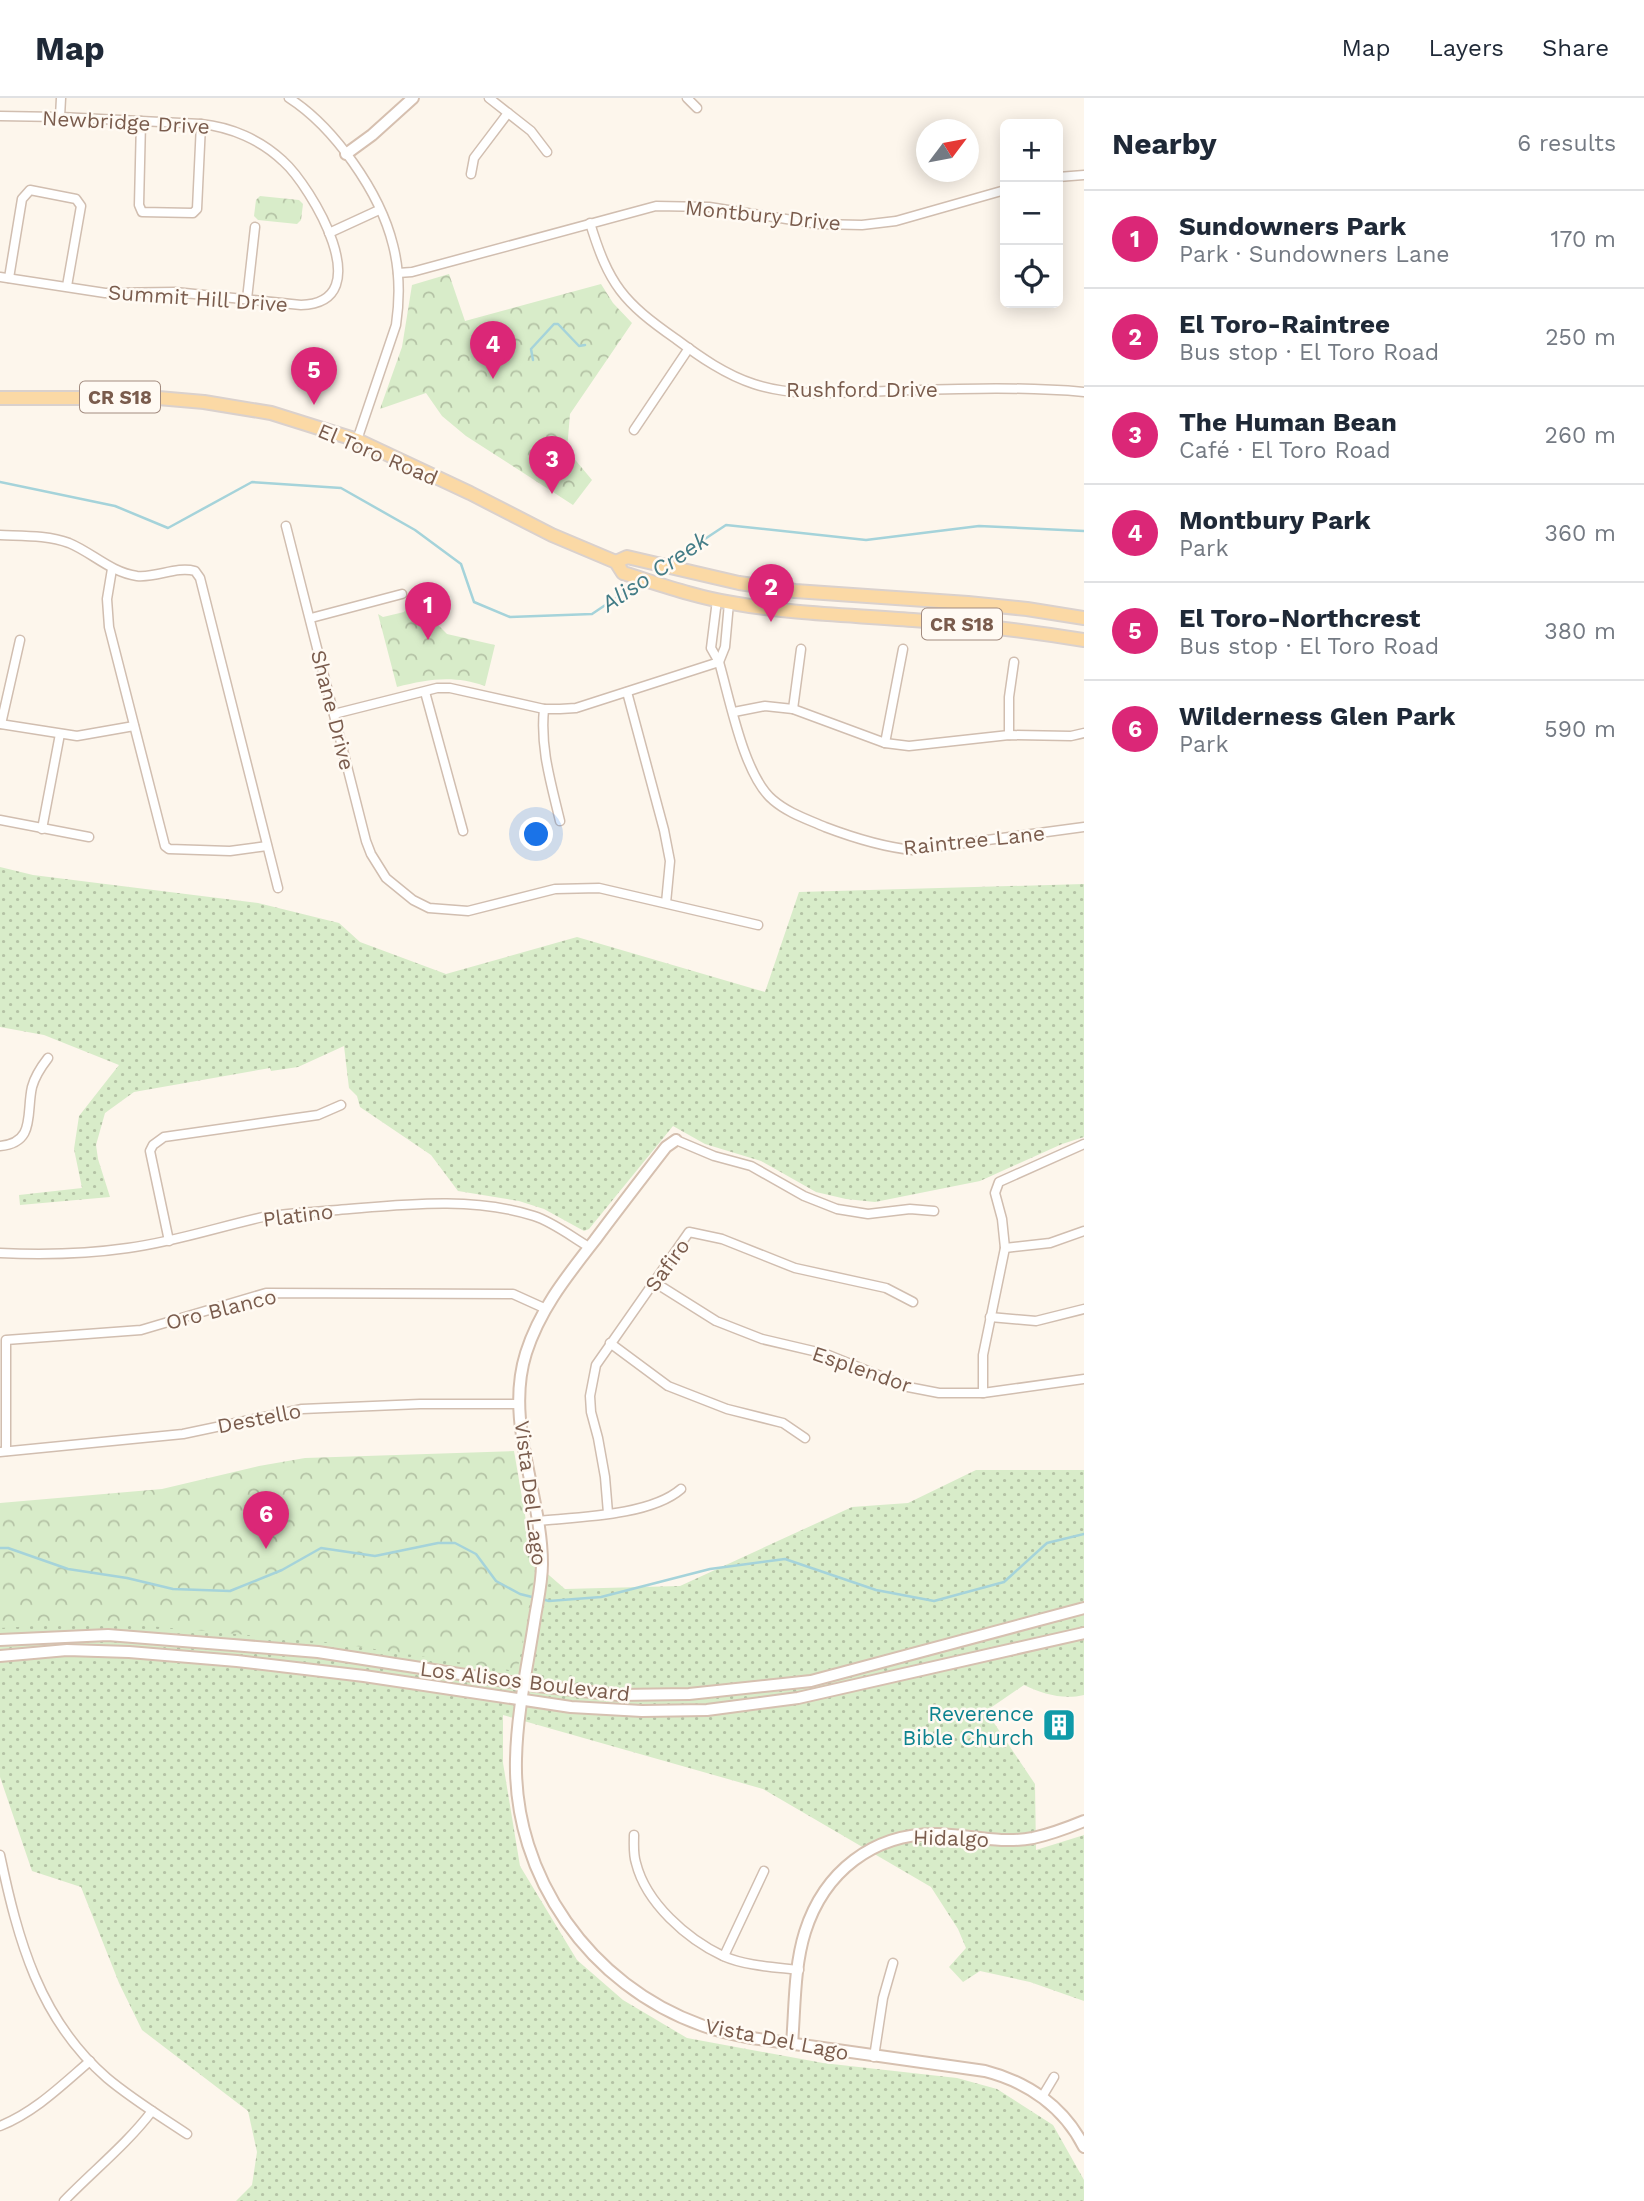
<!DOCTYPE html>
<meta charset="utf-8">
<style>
body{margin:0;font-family:"Work Sans",sans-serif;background:#f6f6f7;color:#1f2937}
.controls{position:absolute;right:21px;top:21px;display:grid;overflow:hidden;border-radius:10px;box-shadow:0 4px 18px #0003}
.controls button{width:63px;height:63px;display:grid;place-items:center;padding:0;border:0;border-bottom:2px solid #e0e1e3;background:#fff;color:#1f2937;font:35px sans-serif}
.compass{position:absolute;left:916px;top:21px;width:63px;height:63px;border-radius:50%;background:#fff;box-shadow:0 4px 18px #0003;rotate:58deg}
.you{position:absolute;left:537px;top:737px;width:24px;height:24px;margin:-18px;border:5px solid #fff;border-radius:50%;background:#1a73e8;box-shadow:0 0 0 10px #1a73e833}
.badge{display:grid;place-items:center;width:46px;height:46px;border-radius:50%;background:#db2777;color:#fff;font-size:23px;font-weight:700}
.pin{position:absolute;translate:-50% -58px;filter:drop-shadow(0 2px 4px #0008)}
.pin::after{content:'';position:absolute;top:37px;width:24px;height:21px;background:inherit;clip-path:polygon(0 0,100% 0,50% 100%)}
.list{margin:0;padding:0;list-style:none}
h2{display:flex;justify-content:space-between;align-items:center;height:91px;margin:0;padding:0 28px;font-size:30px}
h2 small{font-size:23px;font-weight:400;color:#747a83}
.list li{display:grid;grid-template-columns:46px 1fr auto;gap:21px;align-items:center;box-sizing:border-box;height:98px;padding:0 28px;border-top:2px solid #e0e1e3}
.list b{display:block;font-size:26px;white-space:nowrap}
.list p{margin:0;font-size:23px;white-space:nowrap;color:#747a83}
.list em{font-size:23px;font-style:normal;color:#747a83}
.icon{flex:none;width:38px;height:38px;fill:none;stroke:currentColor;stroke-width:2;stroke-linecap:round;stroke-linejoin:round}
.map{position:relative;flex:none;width:1084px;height:2103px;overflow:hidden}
header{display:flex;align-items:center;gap:42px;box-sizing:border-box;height:98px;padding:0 35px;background:#fff;border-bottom:2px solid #e0e1e3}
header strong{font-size:33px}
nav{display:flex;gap:38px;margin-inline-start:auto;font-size:24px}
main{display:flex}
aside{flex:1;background:#fff}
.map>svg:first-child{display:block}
</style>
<header>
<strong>Map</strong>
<nav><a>Map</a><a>Layers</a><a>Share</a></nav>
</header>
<main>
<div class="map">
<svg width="1084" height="2103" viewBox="0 0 1084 2103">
<defs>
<pattern id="grass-dots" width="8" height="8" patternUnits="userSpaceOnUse" patternTransform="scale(1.75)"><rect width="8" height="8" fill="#d8ecc9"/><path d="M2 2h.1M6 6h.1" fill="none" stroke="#b4c2a5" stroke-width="1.8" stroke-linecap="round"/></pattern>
<pattern id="park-crowns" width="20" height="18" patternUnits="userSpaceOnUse" patternTransform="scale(1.75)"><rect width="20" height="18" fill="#d8ecc9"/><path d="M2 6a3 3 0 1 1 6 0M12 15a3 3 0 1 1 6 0" fill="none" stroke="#b4c2a5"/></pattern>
</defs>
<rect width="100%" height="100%" fill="#fdf6ec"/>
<g fill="url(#grass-dots)">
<polygon points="0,769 33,777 258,805 339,825 360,844 446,876 577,839 765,894 799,794 1084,786 1084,1039 1062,1046 980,1083 875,1104 846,1101 816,1094 761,1063 705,1046 673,1028 589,1131 584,1133 544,1111 519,1103 458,1093 431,1057 360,1009 357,998 349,990 344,948 298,969 271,973 270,970 134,994 105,1015 96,1047 98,1061 110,1099 20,1107 19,1097 82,1090 74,1051 79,1018 119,967 44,937 0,929"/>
<path d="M976 1372H1084V1597C1063 1602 1043 1596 1024 1587L986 1613 1035 1686 1036 1752 1084 1737V1903L1030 1884 980 1873 963 1884 949 1869 966 1850 958 1831 931 1789 763 1691 503 1617V1665L520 1768 577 1862 623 1902 687 1940 823 1965 957 1980 997 1991 1053 2027 1084 2082V2103H236L252 2087 257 2054 248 2013 142 1932 119 1885 81 1789 32 1773 0 1679V1436L520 1452 565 1491 680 1488 852 1409 908 1405Z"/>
</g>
<g fill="url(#park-crowns)">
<polygon points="260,98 299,102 303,106 301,122 297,126 258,122 254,118 256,102"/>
<polygon points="449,176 465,223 601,186 613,205 632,225 570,316 567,352 592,382 573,407 466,338 442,318 426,295 380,311 402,249 412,187"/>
<path d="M417 500 431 520 447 536 495 547 485 588C454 577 428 581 397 589L378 516 383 519 404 514 407 510 408 505Z"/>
<polygon points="514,1353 535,1475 518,1569 509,1572 336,1545 138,1527 87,1525 0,1530 0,1405 162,1391 259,1368 305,1360"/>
</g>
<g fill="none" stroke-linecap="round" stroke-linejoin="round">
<g stroke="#a5d3da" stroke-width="2.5">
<polyline points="533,262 531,251 554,226 558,226 579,248 585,247"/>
<polyline points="0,384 115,408 168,430 252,384 341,390 415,432 461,466 474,504 510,519 592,516 638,485"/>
<polyline points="670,464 726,427 866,442 979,428 1084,433"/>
<polyline points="0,1450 8,1450 68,1471 127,1480 173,1491 230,1493 282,1472 321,1450 375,1458 438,1445 455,1445 476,1456 496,1483 520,1496 536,1500"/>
<polyline points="542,1501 549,1503 601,1499 710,1471 785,1461 876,1492 934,1503 1004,1484 1047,1445 1084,1436"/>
</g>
<defs>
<g id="street">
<path d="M289 0C334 29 380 94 393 147 400 174 400 200 396 227L357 342"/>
<polyline points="489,0 531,33 547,54"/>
<polyline points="687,0 697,10"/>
<path d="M0 18 60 19 201 26C231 29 261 42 283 63 311 88 381 205 301 207L175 194 105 195 0 179"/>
<polyline points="60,19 61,0"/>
<polyline points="141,23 139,107 142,114 193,115 197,111 201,26"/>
<polyline points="471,76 474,60 508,15"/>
<polyline points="1058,79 1084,77"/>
<path d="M590 125C609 187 623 204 676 241 700 259 726 277 754 286 796 300 843 294 887 293 953 291 1018 288 1084 294"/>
<polyline points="329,135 379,112"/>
<polyline points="398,175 412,174 656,108 709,109 818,126 862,127 896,123 1005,92"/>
<polyline points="9,180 22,101 30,92 76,101 81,108 67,188"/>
<polyline points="247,201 255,129"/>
<polyline points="634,332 689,250"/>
<polyline points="286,428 366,743 371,756 386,780 413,802 429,810 468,813 555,791 599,790 758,827"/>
<path d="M0 437C23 438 48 437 69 445 93 455 110 474 137 478 157 480 176 468 195 473L200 480 278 790"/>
<polyline points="112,471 107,501 109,529 165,748 169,751 230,753 267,748"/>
<path d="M717 502 711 550 719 564C730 602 744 678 773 702 788 715 807 721 825 729 854 740 882 749 913 752L1084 729"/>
<polyline points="311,520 402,496"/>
<polyline points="719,564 725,549 729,505"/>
<polyline points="425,594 463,733"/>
<polyline points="627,594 664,732 670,763 666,805"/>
<path d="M544 611C540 650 551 685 560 723"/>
<polyline points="793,611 801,551"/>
<polyline points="734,614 765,608 793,611 885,645 909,648 1009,637 1071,638 1084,635"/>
<polyline points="334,616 437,590 450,590 544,611 560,611 576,610 719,564"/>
<polyline points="0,626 77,638 134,628"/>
<polyline points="1,626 20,542"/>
<polyline points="1009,637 1009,599 1014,564"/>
<polyline points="885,645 903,551"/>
<polyline points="0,722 89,739"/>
<polyline points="42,731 60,636"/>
<polyline points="676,1042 714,1058 751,1068 804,1098 837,1111 868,1116 910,1111 934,1113"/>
<path d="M0 1048C36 1045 26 1015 32 989 35 978 41 969 48 960"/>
<polyline points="169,1143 150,1053 153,1047 164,1039 318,1017 341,1007"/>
<polyline points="1005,1150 1050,1145 1084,1133"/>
<path d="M0 1155C42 1157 86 1156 128 1150 174 1144 218 1129 263 1119 287 1115 313 1114 338 1112 401 1107 472 1098 534 1118 553 1124 572 1139 589 1149"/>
<polyline points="654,1184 716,1223 762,1241 826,1256 908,1289 939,1295 983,1295 1084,1281"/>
<polyline points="990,1219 1036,1223 1084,1211"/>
<polyline points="610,1245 668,1288 727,1311 783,1325 805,1340"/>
<polyline points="983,1295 983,1257 1005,1150 1002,1121 995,1095 999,1084 1084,1046"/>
<polyline points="6,1353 6,1242 141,1232 266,1195 513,1196 544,1210"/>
<polyline points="0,1354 183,1336 302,1311 420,1306 519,1306"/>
<polyline points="608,1415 605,1379 598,1340 591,1314 590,1298 596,1267 689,1134 722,1141 795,1170 886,1190 913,1204"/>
<path d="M537 1423C577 1419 650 1418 681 1391"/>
<path d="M634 1737C634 1746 633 1756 636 1765 646 1805 687 1841 723 1858 746 1868 774 1869 799 1872"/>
<path d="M0 1757C18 1842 39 1921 107 1980 132 2001 160 2018 187 2036"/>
<polyline points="724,1858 764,1773"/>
<polyline points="874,1959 883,1900 893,1865"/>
<polyline points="1042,1999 1054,1979"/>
<path d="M0 2028C35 2014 62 1987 90 1963"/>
<path d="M64 2103C93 2073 127 2046 152 2013"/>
</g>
<g id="secondary">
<polyline points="346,56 372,37 413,0"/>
<path d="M676 1042 666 1049C642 1080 618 1111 595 1142 567 1178 540 1211 526 1255 504 1325 542 1396 542 1466 542 1484 538 1501 535 1519 528 1566 517 1613 516 1661 513 1779 591 1888 701 1927 717 1933 735 1937 752 1940L985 1973C1028 1984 1064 2009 1084 2049"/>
<polyline points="0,1542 108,1537 233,1547 318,1554 537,1588 618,1597 689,1596 811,1583 1084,1510"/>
<polyline points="0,1558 67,1552 129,1554 237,1563 364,1578 571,1609 642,1613 707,1612 798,1600 1084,1535"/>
<path d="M792 1946C795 1909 794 1869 805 1834 824 1774 873 1735 937 1736 969 1737 1001 1746 1033 1740 1051 1736 1067 1730 1084 1723"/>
</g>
<g id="primary">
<path d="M0 300H158L204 304 271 315 357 342 470 395 552 437 616 464 623 475C659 486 695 499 732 505 792 516 852 517 913 522 971 526 1027 533 1084 542"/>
<polyline points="616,464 627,459 739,485 795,493 968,505 1027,511 1084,520"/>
</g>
</defs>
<use href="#street" stroke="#d1beb0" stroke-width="11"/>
<use href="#secondary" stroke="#d6c0b0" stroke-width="14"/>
<use href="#primary" stroke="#dad1cd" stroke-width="16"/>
<use href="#street" stroke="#fff" stroke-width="8"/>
<use href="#secondary" stroke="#fff" stroke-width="10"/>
<use href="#primary" stroke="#fbd9a5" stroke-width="12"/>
</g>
<defs>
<symbol id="building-square" viewBox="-11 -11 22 22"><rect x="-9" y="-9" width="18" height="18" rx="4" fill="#0f9aa8" stroke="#fffaf3"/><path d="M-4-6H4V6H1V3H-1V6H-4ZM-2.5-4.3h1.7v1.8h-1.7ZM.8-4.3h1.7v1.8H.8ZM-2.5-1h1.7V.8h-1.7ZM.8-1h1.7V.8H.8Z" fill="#fff"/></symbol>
</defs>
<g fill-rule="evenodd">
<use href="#building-square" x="1040" y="1608" width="38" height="38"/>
</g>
<g text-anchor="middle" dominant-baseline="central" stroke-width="5" stroke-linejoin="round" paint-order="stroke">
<g fill="#fffaf3" stroke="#a28b7f" stroke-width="2">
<rect x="80" y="283.5" width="80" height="31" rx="5"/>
<rect x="922" y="510.5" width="80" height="31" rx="5"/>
</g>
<g font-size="19" font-weight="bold" fill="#7a5c4d">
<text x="120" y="299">CR S18</text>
<text x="962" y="526">CR S18</text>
</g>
<g font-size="21" fill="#7a5c4d" stroke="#fffaf3">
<text transform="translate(126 24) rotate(3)">Newbridge Drive</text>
<text transform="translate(763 117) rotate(6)">Montbury Drive</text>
<text transform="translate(198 200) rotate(4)">Summit Hill Drive</text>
<text x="862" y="291">Rushford Drive</text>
<text transform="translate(378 356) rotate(23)">El Toro Road</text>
<text transform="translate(333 612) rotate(76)">Shane Drive</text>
<text transform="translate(974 742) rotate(-6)">Raintree Lane</text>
<text transform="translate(298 1117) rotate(-7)">Platino</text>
<text transform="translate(667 1167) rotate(-54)">Safiro</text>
<text transform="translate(221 1211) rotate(-14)">Oro Blanco</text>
<text transform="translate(862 1271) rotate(19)">Esplendor</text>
<text transform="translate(259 1320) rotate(-11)">Destello</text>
<text transform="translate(531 1395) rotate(83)">Vista Del Lago</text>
<text transform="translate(525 1583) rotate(7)">Los Alisos Boulevard</text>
<text transform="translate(951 1740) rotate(2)">Hidalgo</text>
<text transform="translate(777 1941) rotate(11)">Vista Del Lago</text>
</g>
<g font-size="21" fill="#0d838f" stroke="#fffaf3" text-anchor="end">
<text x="1034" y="1615">Reverence<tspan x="1034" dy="24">Bible Church</tspan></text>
</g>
<g font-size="23" font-style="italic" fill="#437c86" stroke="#fffaf3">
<text transform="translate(655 474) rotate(-34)">Aliso Creek</text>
</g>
</g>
</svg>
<div class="controls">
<button>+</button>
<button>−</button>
<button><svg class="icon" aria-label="locate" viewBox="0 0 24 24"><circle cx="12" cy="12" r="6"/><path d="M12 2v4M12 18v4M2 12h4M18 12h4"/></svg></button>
</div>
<svg class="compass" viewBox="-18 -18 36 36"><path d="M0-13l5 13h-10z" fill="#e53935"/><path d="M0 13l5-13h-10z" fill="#747a83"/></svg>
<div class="you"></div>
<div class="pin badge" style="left:428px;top:542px">1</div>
<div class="pin badge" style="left:771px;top:524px">2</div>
<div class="pin badge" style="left:552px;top:396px">3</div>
<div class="pin badge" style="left:493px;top:281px">4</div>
<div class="pin badge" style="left:314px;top:307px">5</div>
<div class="pin badge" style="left:266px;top:1451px">6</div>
</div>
<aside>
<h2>Nearby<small>6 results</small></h2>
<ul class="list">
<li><span class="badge">1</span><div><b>Sundowners Park</b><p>Park · Sundowners Lane</p></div><em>170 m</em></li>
<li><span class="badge">2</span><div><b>El Toro-Raintree</b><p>Bus stop · El Toro Road</p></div><em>250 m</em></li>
<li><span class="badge">3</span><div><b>The Human Bean</b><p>Café · El Toro Road</p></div><em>260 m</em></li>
<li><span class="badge">4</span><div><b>Montbury Park</b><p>Park</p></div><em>360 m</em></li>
<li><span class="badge">5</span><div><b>El Toro-Northcrest</b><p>Bus stop · El Toro Road</p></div><em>380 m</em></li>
<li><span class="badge">6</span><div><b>Wilderness Glen Park</b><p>Park</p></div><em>590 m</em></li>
</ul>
</aside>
</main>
